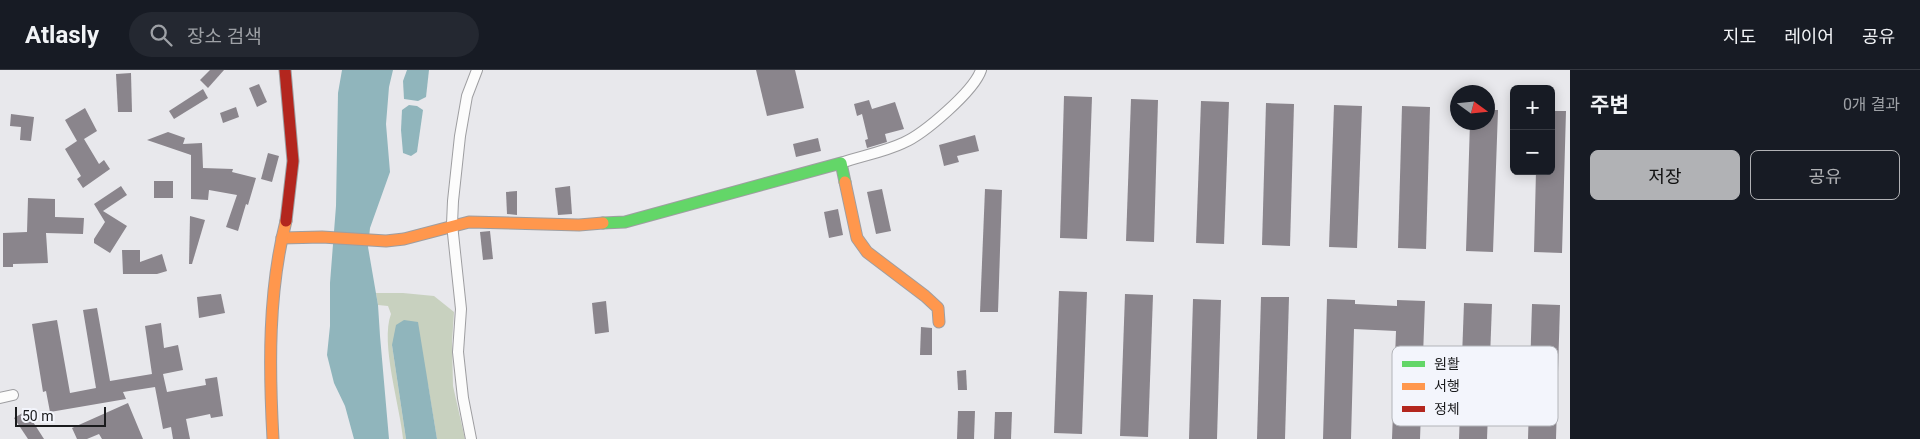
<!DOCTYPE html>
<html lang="ko">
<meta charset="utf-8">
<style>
body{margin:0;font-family:Roboto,"Noto Sans KR",sans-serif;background:#242831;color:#f1f3f6}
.controls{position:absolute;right:15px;top:15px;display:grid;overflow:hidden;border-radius:8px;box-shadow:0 2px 12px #0003}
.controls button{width:45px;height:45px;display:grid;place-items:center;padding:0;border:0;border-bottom:1px solid #363941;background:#171b24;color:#f1f3f6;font:25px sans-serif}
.compass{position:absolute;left:1450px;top:15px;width:45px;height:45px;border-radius:50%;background:#171b24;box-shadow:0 2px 12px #0003;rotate:105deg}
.scale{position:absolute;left:15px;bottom:12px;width:91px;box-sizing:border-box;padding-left:5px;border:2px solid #1a1b1d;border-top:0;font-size:14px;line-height:18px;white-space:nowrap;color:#1a1b1d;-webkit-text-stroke:4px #f3f5fc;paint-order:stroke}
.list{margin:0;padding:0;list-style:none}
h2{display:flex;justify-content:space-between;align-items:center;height:65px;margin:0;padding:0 20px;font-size:21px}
h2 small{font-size:16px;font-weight:400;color:#9ea1a6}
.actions{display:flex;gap:10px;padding:15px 20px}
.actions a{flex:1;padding:11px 0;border:1px solid #b1b2b5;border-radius:8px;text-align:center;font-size:18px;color:#b1b2b5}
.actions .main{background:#b1b2b5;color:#111}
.icon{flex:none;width:28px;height:28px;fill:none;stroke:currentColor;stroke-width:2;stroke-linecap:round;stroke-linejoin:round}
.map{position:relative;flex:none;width:1570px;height:369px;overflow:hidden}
header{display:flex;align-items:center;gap:30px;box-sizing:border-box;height:70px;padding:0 25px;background:#171b24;border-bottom:1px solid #363941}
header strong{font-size:24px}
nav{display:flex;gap:28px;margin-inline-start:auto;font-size:18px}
.search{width:350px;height:45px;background:#242831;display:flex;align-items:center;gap:12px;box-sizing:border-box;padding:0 18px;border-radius:28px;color:#9ea1a6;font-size:19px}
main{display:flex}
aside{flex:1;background:#171b24}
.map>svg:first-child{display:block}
</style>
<header>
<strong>Atlasly</strong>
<div class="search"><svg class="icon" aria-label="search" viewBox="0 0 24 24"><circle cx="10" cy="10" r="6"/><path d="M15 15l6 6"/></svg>장소 검색</div>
<nav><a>지도</a><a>레이어</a><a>공유</a></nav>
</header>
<main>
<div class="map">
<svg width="1570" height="369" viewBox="0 0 1570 369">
<rect width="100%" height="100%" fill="#e8e8ec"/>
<path fill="#c8d1bf" d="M376 223H403L434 226 454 242 452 272 453 316 465 369H437L428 315 392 275 406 369H403C400 336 380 273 391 244L388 236 378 235Z"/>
<g fill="#90b5bc">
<polygon points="342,0 393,0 389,17 386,54 390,102 370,158 368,177 378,235 380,266 389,369 354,369 345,336 334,313 327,285 330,256 330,213 336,136 338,23"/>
<polygon points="407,0 429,0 426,27 418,31 404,29 403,11"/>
<polygon points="409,35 417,36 423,40 417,82 411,86 403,83 401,60 402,40"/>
<polygon points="404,250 418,252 437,369 406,369 392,275 396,255"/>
</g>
<g fill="#8a858c">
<polygon points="210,0 224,0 208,18 200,10"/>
<polygon points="756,0 795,0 804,38 767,46"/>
<polygon points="131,3 132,42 118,42 116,4"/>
<polygon points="259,14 267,32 257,37 249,18"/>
<polygon points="203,19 208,28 174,49 169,41"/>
<polygon points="1064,26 1092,27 1087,169 1060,168"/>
<polygon points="1131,29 1158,30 1154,172 1126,171"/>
<polygon points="869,30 872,39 895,32 904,59 885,64 887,72 867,78 865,70 868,69 862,44 857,46 854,34"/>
<polygon points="1201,31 1229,32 1224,174 1196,173"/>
<polygon points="1266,33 1294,34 1290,176 1262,175"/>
<polygon points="1334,35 1362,36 1357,178 1329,177"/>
<polygon points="1402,36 1430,37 1426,179 1398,178"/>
<polygon points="236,37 239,47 223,53 220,43"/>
<polygon points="85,38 97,61 84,69 99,94 104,90 110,99 83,118 77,109 81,106 65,79 77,71 65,50"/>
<polygon points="1488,40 1498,40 1493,182 1466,181 1470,52 1488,52"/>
<polygon points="1551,41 1566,41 1562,183 1534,182 1536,101 1551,101"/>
<polygon points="11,44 34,47 31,71 20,70 21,57 10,56"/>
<polygon points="168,62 185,68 183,74 202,73 203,98 233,99 232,102 256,108 248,135 246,134 238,161 226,157 237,125 209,120 208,130 191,129 191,85 147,70"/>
<polygon points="975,65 979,81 957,86 959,92 944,96 939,75"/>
<polygon points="818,68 821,81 796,87 793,74"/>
<polygon points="268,83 279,86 272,112 261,109"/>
<rect x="154" y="111" width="19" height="17"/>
<polygon points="121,116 127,125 103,141 127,156 110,183 94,173 94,169 105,152 94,134"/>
<polygon points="570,116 572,144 558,145 555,118"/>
<polygon points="882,119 891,161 876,164 867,122"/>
<polygon points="985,119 1002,120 998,242 980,242"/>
<polygon points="517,121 517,145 507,144 506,122"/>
<polygon points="28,128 55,129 55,147 84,148 83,164 46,163 48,193 13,194 13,197 3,197 3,163 27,162"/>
<polygon points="838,139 843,165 829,168 824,142"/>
<polygon points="190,146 205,150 192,194 189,194"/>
<polygon points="490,161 493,189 483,190 480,162"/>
<polygon points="122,180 140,180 140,192 162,184 167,201 157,204 123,204"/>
<polygon points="1059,221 1087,222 1082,364 1054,363"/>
<polygon points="221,224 225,243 199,248 197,227"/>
<polygon points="1125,224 1153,225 1148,367 1120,366"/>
<polygon points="1261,227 1289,227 1285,369 1257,369"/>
<polygon points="1193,229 1221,230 1217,369 1189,369"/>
<polygon points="1327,229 1355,230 1355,234 1397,236 1397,230 1425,231 1420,369 1392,369 1396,261 1354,259 1351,369 1323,369"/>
<polygon points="606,231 609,262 595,264 592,233"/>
<polygon points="1464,233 1492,234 1487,369 1459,369"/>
<polygon points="1532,234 1560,235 1556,369 1528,369"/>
<polygon points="97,238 110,311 152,304 145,256 161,253 164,278 178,275 183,300 163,304 167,322 206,315 205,309 217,307 223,346 211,348 210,344 186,349 190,369 173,369 171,357 163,359 155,317 123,322 126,329 50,342 46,321 43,322 32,254 57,250 70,323 96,318 83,240"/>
<polygon points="921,257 932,258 932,285 920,285"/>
<polygon points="966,300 967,320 958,320 957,301"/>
<polygon points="128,333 143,369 102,369 99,364 87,369 77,369 72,358"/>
<polygon points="26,341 44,369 28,369 14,348"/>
<polygon points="958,341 975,341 974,369 957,369"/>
<polygon points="995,342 1012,342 1011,369 994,369"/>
</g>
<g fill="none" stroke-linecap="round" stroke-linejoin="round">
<defs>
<g id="street">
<path d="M841 93C861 86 884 82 903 73 924 64 974 21 981 0"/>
<polyline points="0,328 13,325"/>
<polyline points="471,369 463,328 458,282 461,239 452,154 453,131 460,66 467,26 477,0"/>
</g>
<polyline id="fast" points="603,153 625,152 841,93 845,112"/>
<g id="slow">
<polyline points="845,112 857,168 867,182 925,226 938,238 939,252"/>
<polyline points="282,168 322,167 386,171 404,169 469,152 579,155 603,153"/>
<path d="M273 369C269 297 268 222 286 151"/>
</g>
<polyline id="jam" points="285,0 293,91 286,151"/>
</defs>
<use href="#street" stroke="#9e9ea1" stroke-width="12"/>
<use href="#fast" stroke="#9e9ea1" stroke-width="13"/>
<use href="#slow" stroke="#9e9ea1" stroke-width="13"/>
<use href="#jam" stroke="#9e9ea1" stroke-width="13"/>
<use href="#street" stroke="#fcfcfc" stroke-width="10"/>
<use href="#fast" stroke="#63d668" stroke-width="11"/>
<use href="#slow" stroke="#ff974d" stroke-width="11"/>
<use href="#jam" stroke="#b3261e" stroke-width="11"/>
</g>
<rect x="1392" y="276" width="166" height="80" rx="8" fill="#f3f5fc" stroke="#b2b4b9" stroke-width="1"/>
<rect x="1402" y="291" width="23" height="6" fill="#63d668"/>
<rect x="1402" y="313" width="23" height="7" fill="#ff974d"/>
<rect x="1402" y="336" width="23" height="6" fill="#b3261e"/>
<g font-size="14" fill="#1a1b1d">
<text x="1434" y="299">원활</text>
<text x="1434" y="321">서행</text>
<text x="1434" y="344">정체</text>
</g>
</svg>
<div class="controls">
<button>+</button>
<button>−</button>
</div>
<svg class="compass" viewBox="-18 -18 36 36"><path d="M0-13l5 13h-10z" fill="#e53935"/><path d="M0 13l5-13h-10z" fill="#9ea1a6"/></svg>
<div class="scale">50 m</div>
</div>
<aside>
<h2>주변<small>0개 결과</small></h2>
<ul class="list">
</ul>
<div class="actions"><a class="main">저장</a><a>공유</a></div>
</aside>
</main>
